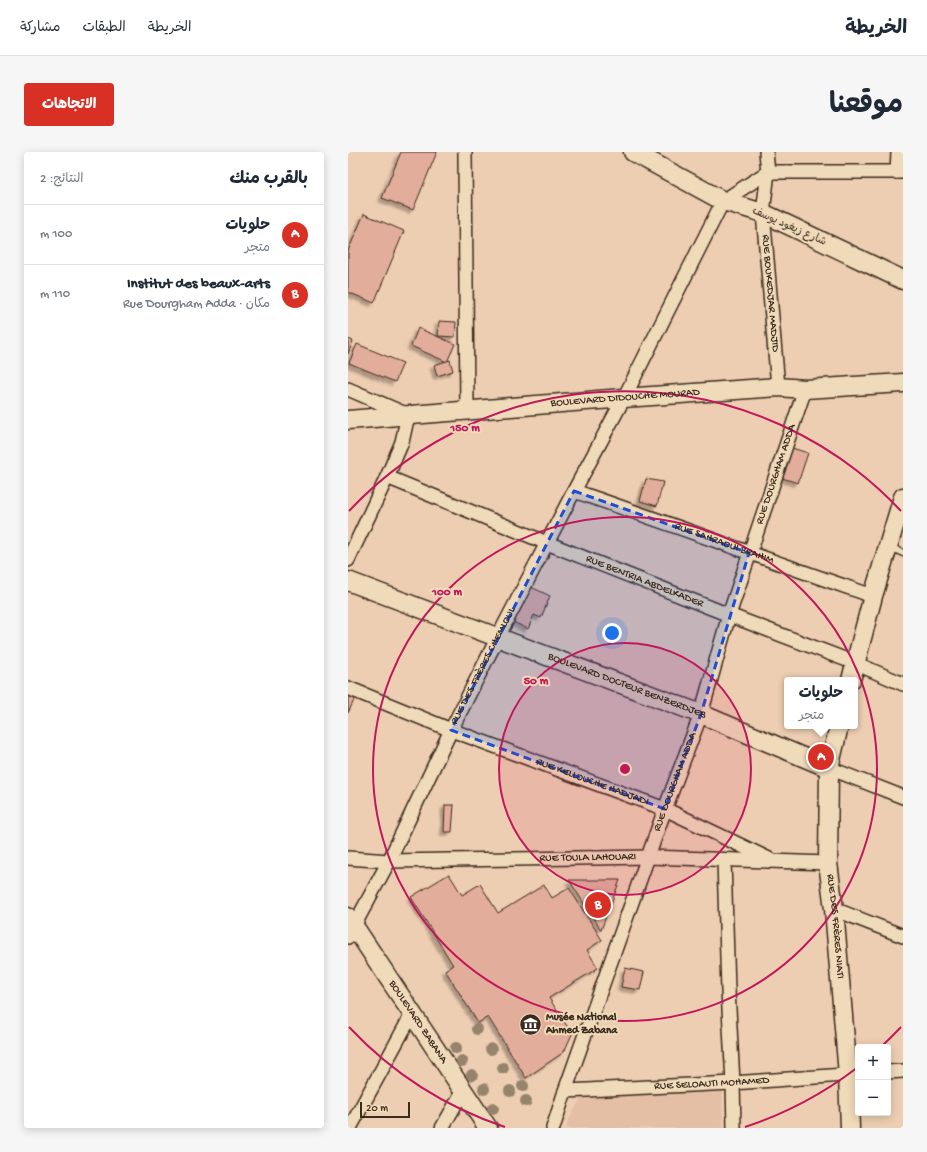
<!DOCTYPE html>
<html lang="ar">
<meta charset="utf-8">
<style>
body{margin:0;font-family:"Gochi Hand","Playpen Sans Arabic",sans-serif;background:#f6f6f7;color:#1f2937;direction:rtl}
.controls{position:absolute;right:12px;bottom:12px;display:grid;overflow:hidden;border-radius:4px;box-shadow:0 2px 10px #0003}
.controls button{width:36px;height:36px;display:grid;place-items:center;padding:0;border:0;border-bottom:1px solid #e0e1e3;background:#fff;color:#1f2937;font:20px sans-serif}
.scale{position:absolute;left:12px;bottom:10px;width:50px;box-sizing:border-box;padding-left:4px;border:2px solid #3b2a1e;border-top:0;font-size:11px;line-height:14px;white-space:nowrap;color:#3b2a1e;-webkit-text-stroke:3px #efdab9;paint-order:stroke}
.you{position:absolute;left:264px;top:481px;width:14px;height:14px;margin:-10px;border:3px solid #fff;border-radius:50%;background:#1a73e8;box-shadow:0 0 0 6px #1a73e833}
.badge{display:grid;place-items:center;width:26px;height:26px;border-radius:50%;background:#d93025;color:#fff;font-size:13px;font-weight:700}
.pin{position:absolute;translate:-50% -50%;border:2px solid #fff;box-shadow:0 1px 4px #0006}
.popup{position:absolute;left:436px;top:525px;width:74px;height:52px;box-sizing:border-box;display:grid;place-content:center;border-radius:4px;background:#fff;filter:drop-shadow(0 1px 3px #0005);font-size:13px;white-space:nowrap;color:#747a83}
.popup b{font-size:15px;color:#1f2937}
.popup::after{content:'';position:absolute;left:50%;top:100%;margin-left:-8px;border:8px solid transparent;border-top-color:#fff}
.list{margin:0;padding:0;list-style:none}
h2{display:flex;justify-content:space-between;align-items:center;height:52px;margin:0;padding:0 16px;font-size:17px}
h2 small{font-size:13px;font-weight:400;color:#747a83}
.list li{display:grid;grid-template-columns:26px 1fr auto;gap:12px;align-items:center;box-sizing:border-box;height:60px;padding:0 16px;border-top:1px solid #e0e1e3}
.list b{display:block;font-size:15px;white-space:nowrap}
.list p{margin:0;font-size:13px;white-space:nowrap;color:#747a83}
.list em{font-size:13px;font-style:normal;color:#747a83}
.map{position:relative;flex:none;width:555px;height:976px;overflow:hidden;direction:ltr;border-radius:4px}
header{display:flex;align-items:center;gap:24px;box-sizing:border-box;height:56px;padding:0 20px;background:#fff;border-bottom:1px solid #e0e1e3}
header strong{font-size:19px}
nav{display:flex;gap:22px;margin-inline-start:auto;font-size:14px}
.intro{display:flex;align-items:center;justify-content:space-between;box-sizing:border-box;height:96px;padding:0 24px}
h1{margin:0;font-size:28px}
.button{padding:10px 18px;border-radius:4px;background:#d93025;color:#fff;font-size:14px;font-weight:700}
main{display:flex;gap:24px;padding:0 24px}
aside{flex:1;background:#fff;border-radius:4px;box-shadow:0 2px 10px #0003}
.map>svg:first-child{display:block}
</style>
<header>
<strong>الخريطة</strong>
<nav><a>الخريطة</a><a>الطبقات</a><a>مشاركة</a></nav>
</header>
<div class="intro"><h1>موقعنا</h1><a class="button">الاتجاهات</a></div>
<main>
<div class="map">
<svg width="555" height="976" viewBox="0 0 555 976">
<defs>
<filter id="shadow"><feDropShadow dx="-3.5" dy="3.5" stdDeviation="1" flood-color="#0004"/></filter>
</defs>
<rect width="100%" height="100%" fill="#eeceb2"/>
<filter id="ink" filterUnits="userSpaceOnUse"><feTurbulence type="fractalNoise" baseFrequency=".025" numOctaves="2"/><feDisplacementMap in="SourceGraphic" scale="8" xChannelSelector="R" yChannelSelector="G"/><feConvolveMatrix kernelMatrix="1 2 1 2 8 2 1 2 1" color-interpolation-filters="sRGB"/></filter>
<g filter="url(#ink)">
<polygon fill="#e4bea5" points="374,939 375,976 219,976 219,971 233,946"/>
<g fill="#e3ad9b" stroke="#3b2a1e" filter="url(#shadow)">
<polygon points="53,0 89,0 65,58 34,46"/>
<polygon points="16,62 56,79 26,151 0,140 0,99"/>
<polygon points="91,169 108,170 107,185 90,184"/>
<polygon points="70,176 107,192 99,210 63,194"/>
<polygon points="0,187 5,189 0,202"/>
<polygon points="9,192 55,211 47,230 1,211"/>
<polygon points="102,208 105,219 89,224 86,213"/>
<polygon points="444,296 460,301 450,331 434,326"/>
<polygon points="298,327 315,330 309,354 292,349"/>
<polygon points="181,434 202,444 193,466 186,463 180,477 165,470"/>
<polygon points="0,538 9,542 0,561"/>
<polygon points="97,653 106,653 104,680 96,680"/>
<polygon points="101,722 114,743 132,732 150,761 196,733 204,746 221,736 254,788 239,798 250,816 201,846 224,882 216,900 178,926 140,865 130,871 97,818 105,813 63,745"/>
<polygon points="221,728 272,728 253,778"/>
<polygon points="277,816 296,820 292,838 273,835"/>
</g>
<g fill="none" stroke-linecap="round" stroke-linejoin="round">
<defs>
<polyline id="lane" points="542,395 555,401"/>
<g id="street">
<polyline points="117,0 119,258"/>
<path id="s1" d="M418 0 420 20 415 61 430 235"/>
<polyline points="549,20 550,0"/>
<polyline points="0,237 60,263 54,290 39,325 0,408"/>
<path id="s2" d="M39 325 199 391 381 463 507 511 555 532"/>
<path id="s3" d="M226 339C326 373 425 410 525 444"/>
<path id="s4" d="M0 536 103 578 317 657 421 707"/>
<polyline points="481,616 555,645"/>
<path id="s5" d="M0 706 41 709 301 705 480 711"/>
<polyline points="376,708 380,838 385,931 386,976"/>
<polyline points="486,757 555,784"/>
<path id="s6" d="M0 785 41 709 103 578 150 485 226 339 276 246 375 49 420 20H555"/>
<polyline points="540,920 555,919"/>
<path id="s7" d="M217 939 385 931 510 922"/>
<polyline points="2,976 64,862"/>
<polyline points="94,976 115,939"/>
<path id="s8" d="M205 976 217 939 317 657 353 562 381 463 457 237"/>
</g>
<g id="secondary">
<polyline points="285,0 375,49 415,61 555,128"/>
<path id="s9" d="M0 268 276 246 430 235 457 237 555 231"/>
<path id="s10" d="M0 429 353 562 481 616"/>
<polyline points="503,528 525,444 555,345"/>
<path id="s11" d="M491 574 481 616 480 711 486 757 500 923 502 976"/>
<path id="s12" d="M0 765 140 976"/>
</g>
</defs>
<use href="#lane" stroke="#3b2a1e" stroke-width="9"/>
<use href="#street" stroke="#3b2a1e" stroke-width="16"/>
<use href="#secondary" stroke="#3b2a1e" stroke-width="21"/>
<use href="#lane" stroke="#efdab9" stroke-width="6"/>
<use href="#street" stroke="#efdab9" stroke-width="13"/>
<use href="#secondary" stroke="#efdab9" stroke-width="18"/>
</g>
<g fill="#96836c">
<circle cx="129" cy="877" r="6"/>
<circle cx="108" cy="896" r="6"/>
<circle cx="143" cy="897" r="6"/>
<circle cx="114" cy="909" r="6"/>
<circle cx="155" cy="916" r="6"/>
<circle cx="124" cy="923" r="6"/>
<circle cx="175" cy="934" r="6"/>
<circle cx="136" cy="937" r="6"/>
<circle cx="162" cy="939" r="6"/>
<circle cx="178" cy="949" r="6"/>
<circle cx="145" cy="956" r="6"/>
</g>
</g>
<path fill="#1d4ed8" fill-opacity="0.2" stroke="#1d4ed8" stroke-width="3" stroke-dasharray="8 5" stroke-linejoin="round" d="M226 339 401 401 353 562 317 657 103 578Z"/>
<circle cx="277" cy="617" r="126" fill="#c2185b" fill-opacity=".12"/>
<g fill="none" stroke="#c2185b" stroke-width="2">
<circle cx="277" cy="617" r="126"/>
<circle cx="277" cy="617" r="252"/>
<path d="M553 875A378 378 0 0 1 535 893M510 915A378 378 0 0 1 397 975M157 975A378 378 0 0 1 1 875M1 359A378 378 0 0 1 553 359"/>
</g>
<defs>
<symbol id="museum-disc" viewBox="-11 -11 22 22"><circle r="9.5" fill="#3b2a1e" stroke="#efdab9"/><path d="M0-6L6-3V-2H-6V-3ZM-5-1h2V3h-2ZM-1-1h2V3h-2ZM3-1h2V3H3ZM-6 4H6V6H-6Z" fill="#fff"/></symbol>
</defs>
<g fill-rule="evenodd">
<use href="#museum-disc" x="170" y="860" width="25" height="25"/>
</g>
<g text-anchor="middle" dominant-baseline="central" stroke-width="4" stroke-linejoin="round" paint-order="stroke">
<g font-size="11" fill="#3b2a1e" stroke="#efdab9">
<text transform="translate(441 75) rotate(24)">شارع زيغود يوسف</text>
<text stroke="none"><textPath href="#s1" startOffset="142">RUE BOUKEDJAR MADJID</textPath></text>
<text stroke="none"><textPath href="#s9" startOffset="278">BOULEVARD DIDOUCHE MOURAD</textPath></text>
<text stroke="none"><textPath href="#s8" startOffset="691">RUE DOURGHAM ADDA</textPath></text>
<text stroke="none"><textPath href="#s3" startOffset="159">RUE SAHRAOUI BRAHIM</textPath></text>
<text stroke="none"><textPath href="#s2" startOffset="278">RUE BENTRIA ABDELKADER</textPath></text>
<text stroke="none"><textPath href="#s6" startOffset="303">RUE DES FRÈRES CHEMLOUL</textPath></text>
<text stroke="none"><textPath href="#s10" startOffset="298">BOULEVARD DOCTEUR BENZERDJEB</textPath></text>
<text stroke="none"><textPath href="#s4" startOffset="262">RUE KELLOUCHE HADJADI</textPath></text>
<text stroke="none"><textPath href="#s8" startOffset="367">RUE DOURGHAM ADDA</textPath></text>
<text stroke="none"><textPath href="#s5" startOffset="240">RUE TOULA LAHOUARI</textPath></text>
<text stroke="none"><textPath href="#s11" startOffset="202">RUE DES FRÈRES NIATI</textPath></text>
<text stroke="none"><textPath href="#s12" startOffset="126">BOULEVARD ZABANA</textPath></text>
<text stroke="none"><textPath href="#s7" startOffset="147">RUE SELOAUTI MOHAMED</textPath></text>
</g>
<g font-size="11" font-weight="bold" fill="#3b2a1e" stroke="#efdab9" text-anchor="start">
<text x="198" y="866">Musée National<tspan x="198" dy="13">Ahmed Zabana</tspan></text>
</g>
</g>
<circle cx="277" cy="617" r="6" fill="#c2185b" stroke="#efdab9" stroke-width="2"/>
<g font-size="12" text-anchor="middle" font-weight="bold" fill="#c2185b" stroke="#efdab9" stroke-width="4" stroke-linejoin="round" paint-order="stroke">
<text x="117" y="279">150 m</text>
<text x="99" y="443">100 m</text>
<text x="188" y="532">50 m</text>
</g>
</svg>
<div class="controls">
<button>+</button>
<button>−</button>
</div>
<div class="scale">20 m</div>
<div class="you"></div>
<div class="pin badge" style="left:473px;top:605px">A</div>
<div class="popup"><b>حلويات</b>متجر</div>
<div class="pin badge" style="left:250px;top:753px">B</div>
</div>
<aside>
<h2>بالقرب منك<small>النتائج: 2</small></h2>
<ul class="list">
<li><span class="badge">A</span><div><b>حلويات</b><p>متجر</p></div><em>100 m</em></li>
<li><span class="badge">B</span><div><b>Institut des beaux-arts</b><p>مكان · Rue Dourgham Adda</p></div><em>110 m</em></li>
</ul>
</aside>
</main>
